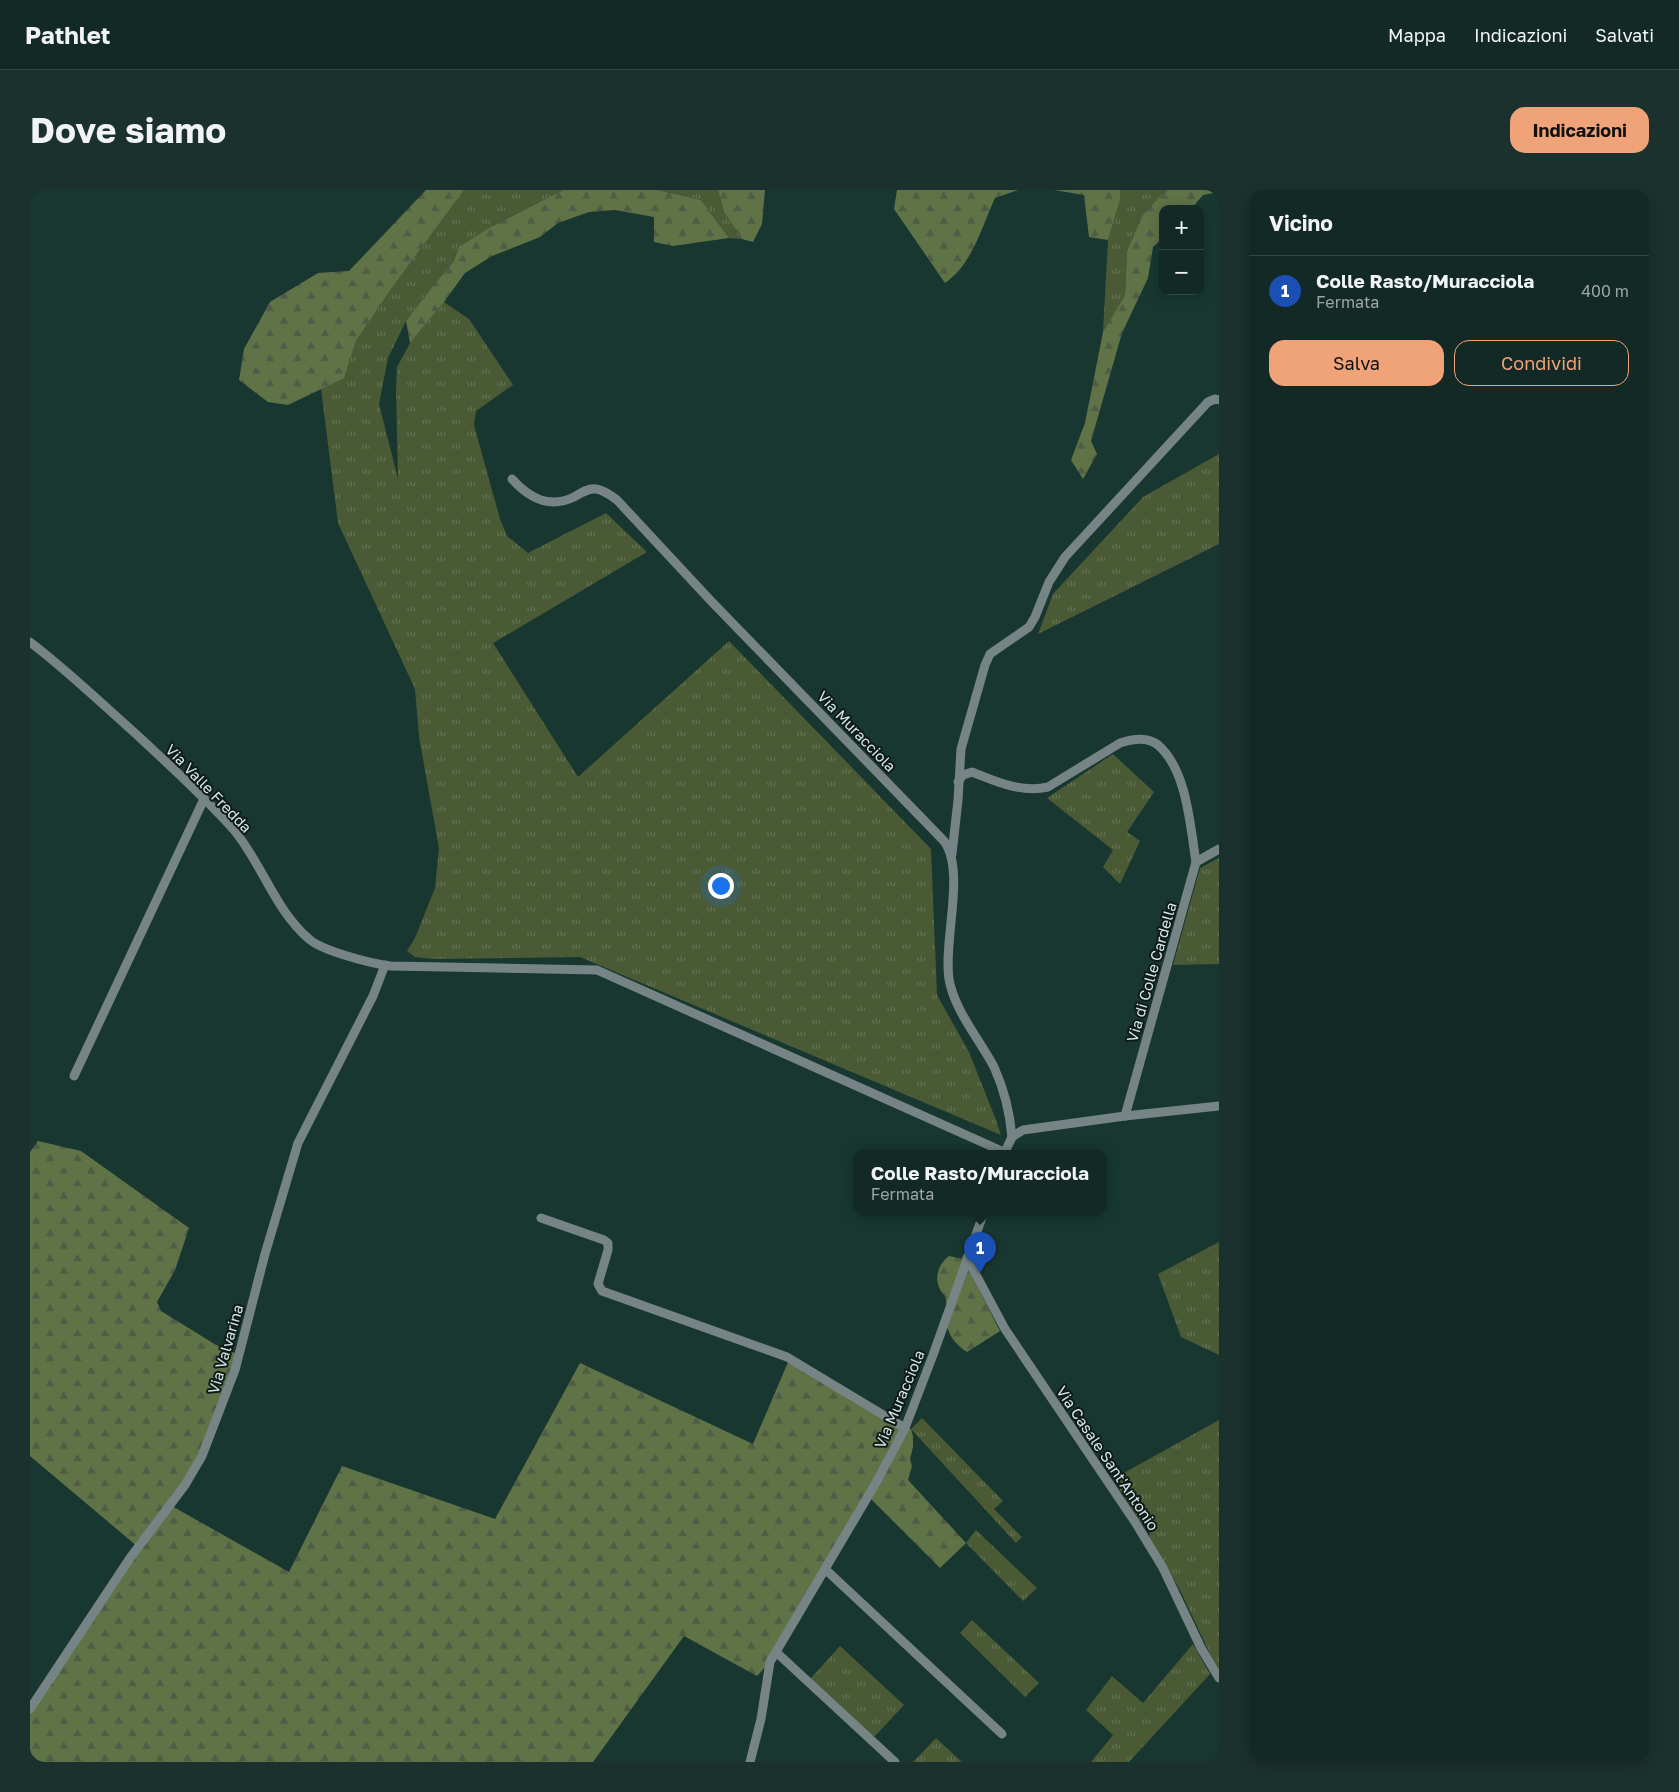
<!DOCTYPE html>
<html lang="it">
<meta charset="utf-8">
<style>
body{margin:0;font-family:"Golos Text",sans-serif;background:#1b312d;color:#f1f3f6}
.controls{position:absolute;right:15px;top:15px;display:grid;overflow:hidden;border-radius:10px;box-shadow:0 2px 12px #0003}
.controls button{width:45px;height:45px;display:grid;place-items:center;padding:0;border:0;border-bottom:1px solid #314542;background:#122925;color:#f1f3f6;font:25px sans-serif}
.you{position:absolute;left:690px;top:695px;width:18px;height:18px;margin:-12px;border:4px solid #fff;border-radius:50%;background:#1a73e8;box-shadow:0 0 0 8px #1a73e833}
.badge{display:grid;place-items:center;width:32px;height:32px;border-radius:50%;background:#f0a279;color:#fff;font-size:16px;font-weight:700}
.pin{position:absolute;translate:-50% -41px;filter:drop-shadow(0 1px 2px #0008)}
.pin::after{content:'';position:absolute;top:26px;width:18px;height:15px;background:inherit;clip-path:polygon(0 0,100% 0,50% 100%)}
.popup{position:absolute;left:824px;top:960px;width:252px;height:65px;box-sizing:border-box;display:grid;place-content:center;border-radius:10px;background:#122925;filter:drop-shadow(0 1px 4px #0005);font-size:16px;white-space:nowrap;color:#9ca6a7}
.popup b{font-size:19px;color:#f1f3f6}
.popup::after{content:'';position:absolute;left:50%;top:100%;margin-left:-10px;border:10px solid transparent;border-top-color:#122925}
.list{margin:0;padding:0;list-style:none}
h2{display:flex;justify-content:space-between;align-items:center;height:65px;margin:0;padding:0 20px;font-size:21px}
h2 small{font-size:16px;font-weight:400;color:#9ca6a7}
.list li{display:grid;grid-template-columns:32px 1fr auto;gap:15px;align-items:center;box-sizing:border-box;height:70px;padding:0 20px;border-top:1px solid #314542}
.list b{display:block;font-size:19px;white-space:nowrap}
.list p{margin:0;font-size:16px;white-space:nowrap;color:#9ca6a7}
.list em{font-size:16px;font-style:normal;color:#9ca6a7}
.actions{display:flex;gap:10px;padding:15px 20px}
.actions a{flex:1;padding:11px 0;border:1px solid #f0a279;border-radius:15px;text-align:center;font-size:18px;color:#f0a279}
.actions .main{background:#f0a279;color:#111}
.map{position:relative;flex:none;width:1189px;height:1572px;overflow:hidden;border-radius:15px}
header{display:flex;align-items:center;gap:30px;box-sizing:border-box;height:70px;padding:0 25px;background:#122925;border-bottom:1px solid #314542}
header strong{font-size:24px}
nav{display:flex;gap:28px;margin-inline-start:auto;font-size:18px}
.intro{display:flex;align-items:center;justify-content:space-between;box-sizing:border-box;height:120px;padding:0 30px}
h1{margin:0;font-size:35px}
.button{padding:12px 22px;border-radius:15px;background:#f0a279;color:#111;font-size:18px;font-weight:700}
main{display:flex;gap:30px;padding:0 30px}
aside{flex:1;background:#122925;border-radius:15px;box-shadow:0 2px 12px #0003}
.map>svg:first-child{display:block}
</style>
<header>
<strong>Pathlet</strong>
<nav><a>Mappa</a><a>Indicazioni</a><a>Salvati</a></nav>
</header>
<div class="intro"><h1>Dove siamo</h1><a class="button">Indicazioni</a></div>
<main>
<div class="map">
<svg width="1189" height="1572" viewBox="0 0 1189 1572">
<defs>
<pattern id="grass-tufts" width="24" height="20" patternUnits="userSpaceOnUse" patternTransform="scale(1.25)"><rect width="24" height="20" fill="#4a5a35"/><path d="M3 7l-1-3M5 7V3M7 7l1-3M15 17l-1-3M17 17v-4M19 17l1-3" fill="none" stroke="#637252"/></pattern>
<pattern id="forest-firs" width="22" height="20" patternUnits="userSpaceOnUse" patternTransform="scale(1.25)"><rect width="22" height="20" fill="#607347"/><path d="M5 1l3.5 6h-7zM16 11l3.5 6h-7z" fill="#505c46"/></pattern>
</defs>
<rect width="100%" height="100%" fill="#183731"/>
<g fill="url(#grass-tufts)">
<polygon points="434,0 533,0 457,39 429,57 424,71 402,97 376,131 358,168 349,214 368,289 366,200 367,177 380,153 414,112 439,129 483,195 446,221 444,235 470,329 477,346 498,363 576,323 617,362 463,453 548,587 699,451 901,659 907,805 939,862 966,930 971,945 550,767 403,769 385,767 377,761 385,748 405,698 409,658 389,547 385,499 308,333 291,199 314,187 326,151 359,102"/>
<polygon points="628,0 688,0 694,22 712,49 699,48 671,10"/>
<polygon points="1090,0 1140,0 1132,4 1112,26 1097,61 1095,105 1073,142 1078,50 1090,10"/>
<polygon points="1189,264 1189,354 1008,444 1023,404 1113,307"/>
<polygon points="1083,564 1124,602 1097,642 1110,651 1090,694 1073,677 1083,660 1017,608"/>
<polygon points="1189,668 1189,774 1143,775 1170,678"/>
<polygon points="1189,1052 1189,1165 1151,1147 1128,1084"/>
<polygon points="892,1228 973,1311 964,1319 992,1347 986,1353 881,1239"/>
<polygon points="1189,1230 1189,1479 1181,1466 1150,1400 1119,1347 1122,1334 1116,1331 1112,1334 1083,1289"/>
<polygon points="946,1340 1007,1398 993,1411 936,1353"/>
<polygon points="942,1430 1009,1493 995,1507 930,1443"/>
<polygon points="1163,1454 1180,1484 1099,1572 1061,1572 1083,1545 1056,1520 1082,1486 1113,1513"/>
<polygon points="810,1456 874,1515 844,1547 780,1489"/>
<polygon points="906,1548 932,1572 883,1572"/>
</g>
<g fill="url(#forest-firs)">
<polygon points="396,0 434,0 359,102 326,151 314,188 258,215 238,212 209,190 214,159 240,112 288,83 319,81"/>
<polygon points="533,0 628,0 671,10 699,48 643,56 624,52 624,27 585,20 559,22 528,33 510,47 462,66 435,83 414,112 380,153 376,131 402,97 424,71 429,57 457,39"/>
<polygon points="688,0 735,0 732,34 723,52 712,49 694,22"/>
<path d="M867 0H988L965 8C952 36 942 75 915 93L864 19Z"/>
<polygon points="1024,0 1090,0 1090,10 1078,50 1059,47 1054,5"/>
<polygon points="1139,0 1189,0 1189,2 1173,5 1161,19 1133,19 1133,48 1123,57 1118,88 1092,143 1061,251 1067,264 1053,289 1041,270 1055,233 1073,142 1095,105 1097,61 1112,26 1132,4"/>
<polygon points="8,951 51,961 159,1038 145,1080 127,1112 131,1121 186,1155 209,1165 172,1266 140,1315 259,1382 312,1276 465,1329 550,1173 723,1254 759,1170 875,1238 881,1239 883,1246 883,1257 880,1269 882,1276 878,1290 936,1353 910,1378 838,1306 740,1472 727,1486 654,1446 563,1572 2,1572 0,1570 0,1519 108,1357 0,1266 0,962"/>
<path d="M919 1066 933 1069 970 1141 937 1162C923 1153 915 1141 916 1123 916 1118 917 1112 915 1107 914 1104 910 1101 909 1097 904 1085 910 1073 919 1066Z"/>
</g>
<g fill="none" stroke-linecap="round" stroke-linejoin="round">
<g stroke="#768486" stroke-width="9">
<path d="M482 289C499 308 519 319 544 307 551 303 558 298 566 299 574 300 580 305 587 310L681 411 914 651C936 681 913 751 919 789 924 820 950 850 964 877 974 899 980 924 982 947"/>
<path d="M0 452C37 480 71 513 106 544 139 575 174 606 204 640 232 674 245 720 279 749 292 761 343 774 361 776L567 780 974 962"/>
<path d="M928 592 933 585 942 582C967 592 991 603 1018 597L1090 553C1102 549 1117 546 1128 555 1157 580 1160 635 1166 672"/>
<polyline points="922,664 928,610 931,559 955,475 960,464 999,437 1005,427 1019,392 1035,367 1178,212 1185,209 1189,210"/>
<polyline points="44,886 174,609"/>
<polyline points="1095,926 1166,672 1189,659"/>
<polyline points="974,964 982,947 993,940 1095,926 1189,916"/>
<polyline points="511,1028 574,1050 578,1053 578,1060 568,1094 572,1101 757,1167 875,1238"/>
<polyline points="937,1068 975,1139 1105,1332 1133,1378 1171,1458 1189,1488"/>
<polyline points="795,1379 972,1544"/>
<polyline points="746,1462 865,1572"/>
<polyline points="0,1519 100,1368 155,1295 172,1266 205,1180 235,1064 268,953 343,806 355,775"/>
<polyline points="720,1572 731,1529 740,1472 847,1291 875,1238 903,1165 954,1022"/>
</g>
</g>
<g text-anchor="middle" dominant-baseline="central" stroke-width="4" stroke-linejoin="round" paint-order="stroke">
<g font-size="15" fill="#d6e8e4" stroke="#0e1b19">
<text transform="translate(827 541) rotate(46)">Via Muracciola</text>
<text transform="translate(179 598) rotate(46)">Via Valle Fredda</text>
<text transform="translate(1121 782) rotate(-74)">Via di Colle Cardella</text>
<text transform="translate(195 1159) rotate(-74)">Via Valvarina</text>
<text transform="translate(869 1209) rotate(-67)">Via Muracciola</text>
<text transform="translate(1078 1268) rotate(56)">Via Casale Sant'Antonio</text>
</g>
</g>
</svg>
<div class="controls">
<button>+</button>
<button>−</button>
</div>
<div class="you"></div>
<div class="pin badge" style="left:950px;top:1083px;background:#1a4fb4">1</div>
<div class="popup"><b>Colle Rasto/Muracciola</b>Fermata</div>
</div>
<aside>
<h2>Vicino<small></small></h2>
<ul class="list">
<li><span class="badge" style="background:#1a4fb4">1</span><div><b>Colle Rasto/Muracciola</b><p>Fermata</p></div><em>400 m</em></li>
</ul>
<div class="actions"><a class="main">Salva</a><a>Condividi</a></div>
</aside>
</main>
